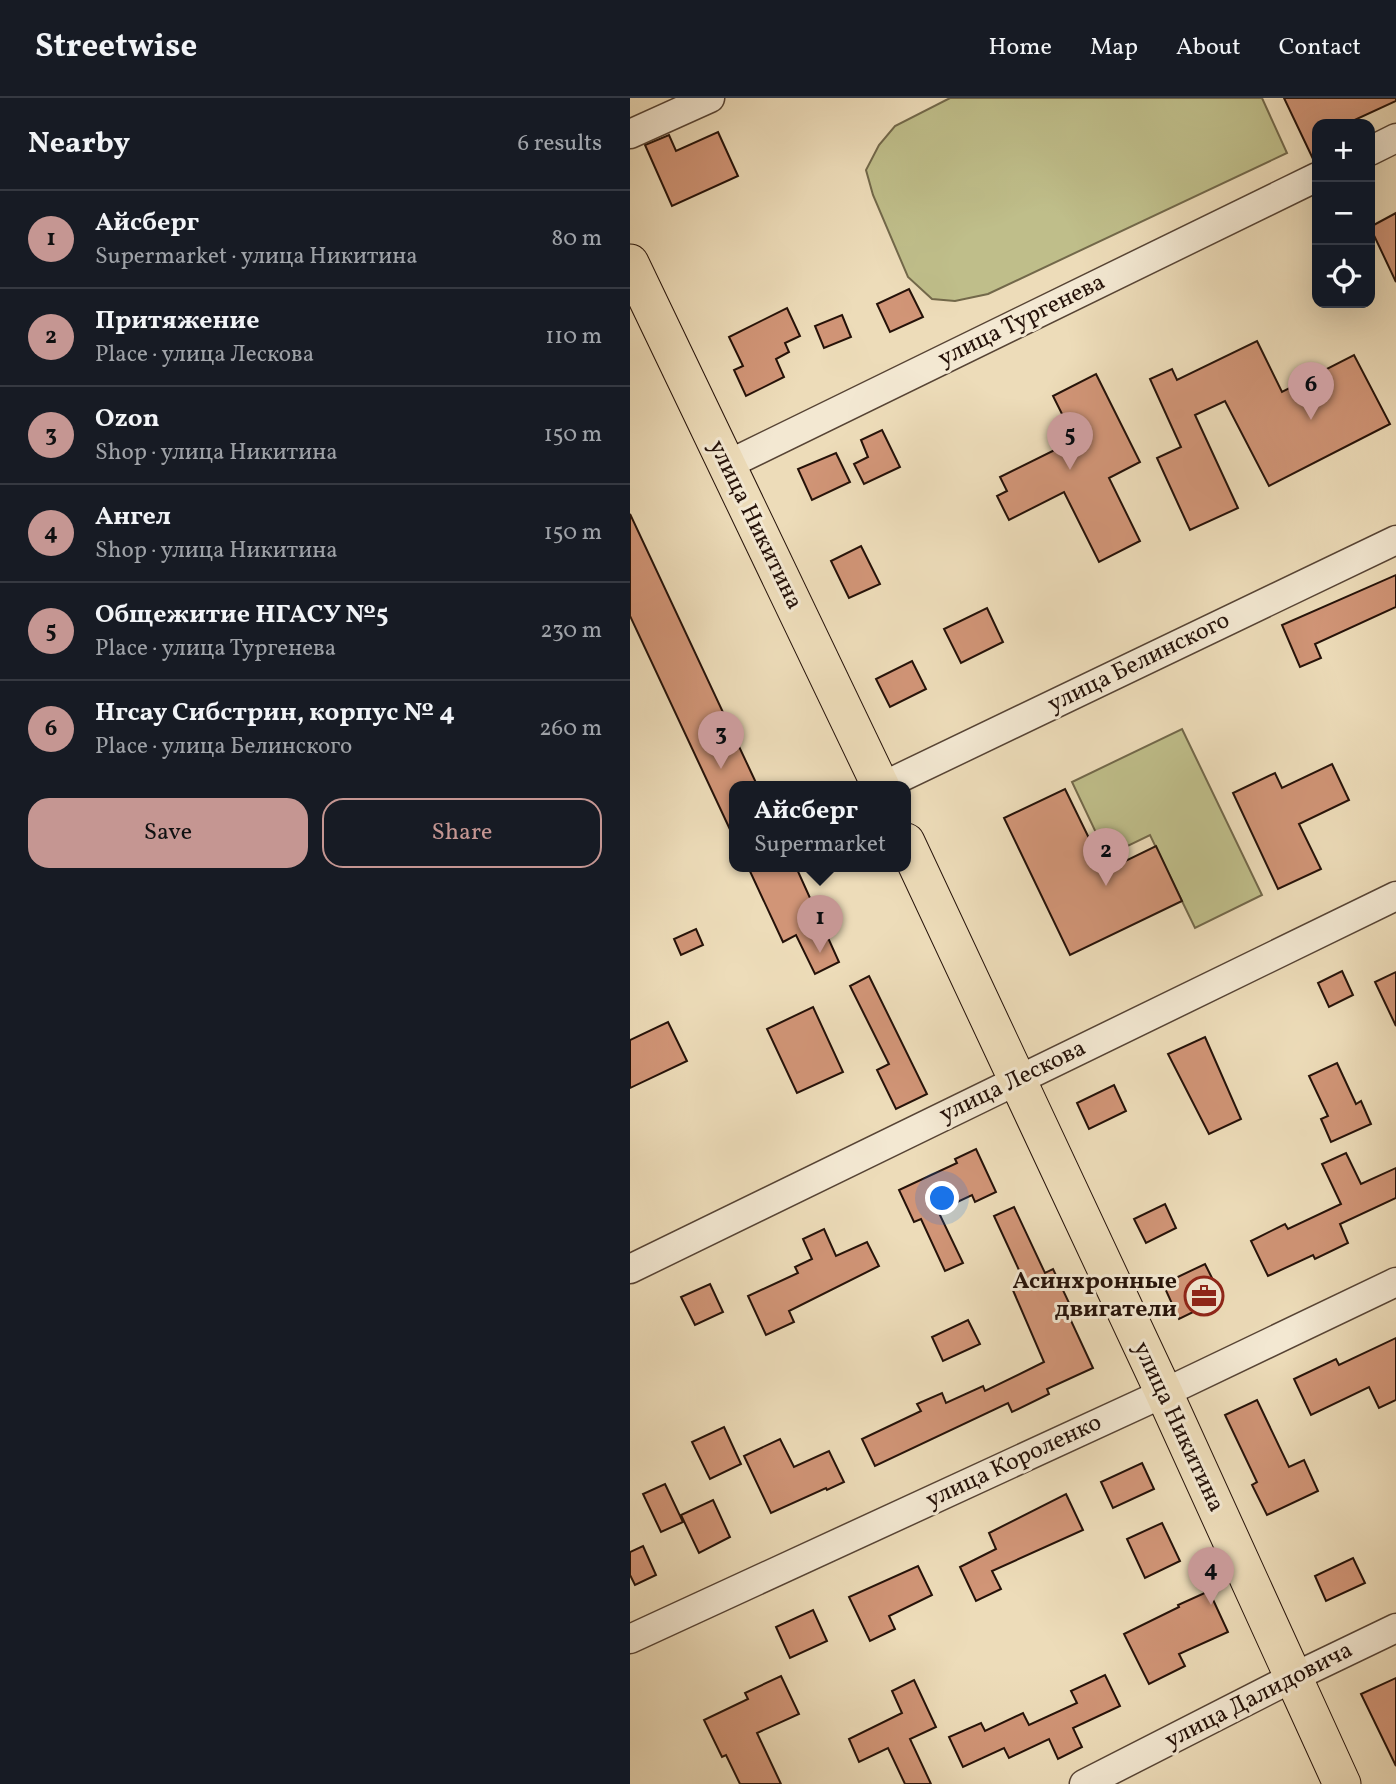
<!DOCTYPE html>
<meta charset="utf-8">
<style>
body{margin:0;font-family:Vollkorn,serif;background:#242831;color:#f1f3f6}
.controls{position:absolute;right:21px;top:21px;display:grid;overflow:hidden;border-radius:14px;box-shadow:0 7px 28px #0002}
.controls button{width:63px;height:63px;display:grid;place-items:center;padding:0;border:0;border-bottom:2px solid #363941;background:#171b24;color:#f1f3f6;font:35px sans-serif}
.you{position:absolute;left:313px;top:1101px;width:24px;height:24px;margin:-18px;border:5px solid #fff;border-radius:50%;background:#1a73e8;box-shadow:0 0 0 10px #1a73e833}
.badge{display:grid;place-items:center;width:46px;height:46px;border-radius:50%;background:#c59692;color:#111;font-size:23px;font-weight:700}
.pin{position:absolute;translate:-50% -58px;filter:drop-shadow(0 2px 4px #0008)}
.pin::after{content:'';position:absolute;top:37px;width:24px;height:21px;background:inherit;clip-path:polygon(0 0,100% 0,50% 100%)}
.popup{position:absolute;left:99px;top:683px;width:182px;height:91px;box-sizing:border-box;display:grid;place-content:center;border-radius:14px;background:#171b24;filter:drop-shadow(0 2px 5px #0005);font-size:23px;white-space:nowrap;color:#9ea1a6}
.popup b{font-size:26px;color:#f1f3f6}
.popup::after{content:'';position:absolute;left:50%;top:100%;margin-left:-14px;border:14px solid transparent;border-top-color:#171b24}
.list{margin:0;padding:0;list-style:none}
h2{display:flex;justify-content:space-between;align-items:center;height:91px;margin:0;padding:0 28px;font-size:30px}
h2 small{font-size:23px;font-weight:400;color:#9ea1a6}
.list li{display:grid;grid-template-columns:46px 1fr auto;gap:21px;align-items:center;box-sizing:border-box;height:98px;padding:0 28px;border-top:2px solid #363941}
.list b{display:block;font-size:26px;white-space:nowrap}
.list p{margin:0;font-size:23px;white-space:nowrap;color:#9ea1a6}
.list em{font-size:23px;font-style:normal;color:#9ea1a6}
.actions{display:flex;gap:14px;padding:21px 28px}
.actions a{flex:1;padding:16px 0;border:2px solid #c59692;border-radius:21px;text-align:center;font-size:24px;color:#c59692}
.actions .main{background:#c59692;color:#111}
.icon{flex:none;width:38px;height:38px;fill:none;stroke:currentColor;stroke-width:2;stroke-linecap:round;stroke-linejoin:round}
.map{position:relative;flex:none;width:766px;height:1686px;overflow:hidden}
header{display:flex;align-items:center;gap:42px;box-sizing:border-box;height:98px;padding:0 35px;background:#171b24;border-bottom:2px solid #363941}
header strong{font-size:33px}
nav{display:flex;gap:38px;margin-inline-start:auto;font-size:24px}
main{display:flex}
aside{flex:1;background:#171b24}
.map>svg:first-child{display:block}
</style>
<header>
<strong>Streetwise</strong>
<nav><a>Home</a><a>Map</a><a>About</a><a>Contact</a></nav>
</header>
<main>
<aside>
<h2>Nearby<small>6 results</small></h2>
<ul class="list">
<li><span class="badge">1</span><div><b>Айсберг</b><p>Supermarket · улица Никитина</p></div><em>80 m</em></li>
<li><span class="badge">2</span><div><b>Притяжение</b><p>Place · улица Лескова</p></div><em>110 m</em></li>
<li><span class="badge">3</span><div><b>Ozon</b><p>Shop · улица Никитина</p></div><em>150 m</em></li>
<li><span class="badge">4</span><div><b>Ангел</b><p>Shop · улица Никитина</p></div><em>150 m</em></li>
<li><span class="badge">5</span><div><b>Общежитие НГАСУ №5</b><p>Place · улица Тургенева</p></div><em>230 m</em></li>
<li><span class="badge">6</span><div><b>Нгсау Сибстрин, корпус № 4</b><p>Place · улица Белинского</p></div><em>260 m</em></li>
</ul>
<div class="actions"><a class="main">Save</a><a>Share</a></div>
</aside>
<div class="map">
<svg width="766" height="1686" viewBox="0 0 766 1686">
<rect width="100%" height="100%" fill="#eddcb9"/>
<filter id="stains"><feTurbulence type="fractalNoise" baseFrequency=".00286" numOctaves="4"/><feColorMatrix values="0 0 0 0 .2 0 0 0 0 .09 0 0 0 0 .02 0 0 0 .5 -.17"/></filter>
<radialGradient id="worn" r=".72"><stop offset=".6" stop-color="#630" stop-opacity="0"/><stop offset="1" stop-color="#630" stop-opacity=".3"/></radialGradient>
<g fill="#bfbe8a" stroke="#72684a" stroke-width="2">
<polygon points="320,0 632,0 657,55 358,196 325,203 302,201 278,179 243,97 236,72 249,47 265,28"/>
<polygon points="552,631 632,797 565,830 520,737 477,758 442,684"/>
</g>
<g fill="#d19577" stroke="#251209" stroke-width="2">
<polygon points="654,0 766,0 766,3 716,26 687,26 687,62 684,63"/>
<polygon points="88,34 108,78 42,108 15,47 39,37 46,53"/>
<polygon points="766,115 766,184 740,129"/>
<polygon points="279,191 293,219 260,234 247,206"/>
<polygon points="157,210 170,238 155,245 159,254 146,261 154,279 116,298 104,272 113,268 99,239"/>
<polygon points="212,217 221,239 194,250 185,228"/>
<polygon points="627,243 652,294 724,257 760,326 639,388 595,303 565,317 608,410 560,432 527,360 551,349 520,281 542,271 547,282"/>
<polygon points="466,276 510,364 479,380 510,443 469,464 434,394 379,422 367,398 377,393 370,379 445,342 423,298"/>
<polygon points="252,332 270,369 234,386 224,366 238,359 231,342"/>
<polygon points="206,355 220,384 182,402 168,371"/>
<polygon points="0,416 128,689 104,689 104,740 0,518"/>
<polygon points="231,448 250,486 219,500 201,463"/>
<polygon points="766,477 766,509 685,546 691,560 670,569 652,527"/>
<polygon points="357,510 373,544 331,565 314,531"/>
<polygon points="282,563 296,591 260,609 246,581"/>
<polygon points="702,666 719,702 669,726 691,771 648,791 603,695 645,675 652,690"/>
<polygon points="435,691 475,773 526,748 552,803 440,857 374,720"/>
<polygon points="118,769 166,769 209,864 185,876 166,837 153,844"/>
<polygon points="66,831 73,847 51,857 44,841"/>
<polygon points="712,873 723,897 699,909 688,885"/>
<polygon points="766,874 766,928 745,884"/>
<polygon points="239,878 297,996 266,1011 247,972 259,966 220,888"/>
<polygon points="183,909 213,974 167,995 137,931"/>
<polygon points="38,924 57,963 0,990 0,942"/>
<polygon points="575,939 611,1021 579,1036 538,956"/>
<polygon points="707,965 726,1006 731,1003 741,1026 701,1044 691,1021 698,1018 679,978"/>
<polygon points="484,987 496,1013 459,1031 447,1005"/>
<polygon points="346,1051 366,1094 345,1104 342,1097 308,1113 333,1165 315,1173 291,1121 284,1124 269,1092 327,1065 325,1061"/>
<polygon points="716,1055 731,1086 766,1070 766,1100 710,1126 718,1145 685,1161 683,1157 638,1178 621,1143 655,1126 658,1131 711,1106 692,1066"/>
<polygon points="535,1106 546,1130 516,1145 504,1121"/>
<polygon points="384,1109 415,1175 423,1171 441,1209 436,1212 463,1270 417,1291 419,1296 382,1314 378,1305 245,1368 232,1341 291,1313 287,1306 312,1295 316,1305 353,1288 355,1293 414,1264 382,1190 395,1185 364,1118"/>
<polygon points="194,1131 206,1158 237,1144 249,1168 159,1213 164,1224 136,1237 118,1198 168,1175 165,1169 182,1161 173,1141"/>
<polygon points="575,1166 592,1200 549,1221 533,1186"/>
<polygon points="80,1186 93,1214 65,1227 51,1199"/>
<polygon points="338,1222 350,1246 313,1263 302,1239"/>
<polygon points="766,1240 766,1302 749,1310 739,1289 681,1317 664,1281 706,1261 709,1267"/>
<polygon points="627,1302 659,1369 674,1362 688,1393 637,1417 622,1387 627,1384 595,1317"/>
<polygon points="94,1329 111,1366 80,1381 62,1344"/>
<polygon points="150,1341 164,1369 199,1353 214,1384 197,1392 196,1390 141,1415 114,1358"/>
<polygon points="512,1365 524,1391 483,1410 471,1384"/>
<polygon points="35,1386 53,1424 31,1434 13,1396"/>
<polygon points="436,1396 453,1432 362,1473 371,1491 346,1503 330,1469 366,1451 359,1435"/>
<polygon points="83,1402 100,1439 69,1455 51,1417"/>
<polygon points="532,1425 550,1463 515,1480 497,1441"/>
<polygon points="13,1448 26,1477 5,1487 0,1477 0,1454"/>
<polygon points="723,1460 735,1485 696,1503 685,1478"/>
<polygon points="288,1468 302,1497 259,1518 265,1531 240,1543 219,1499"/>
<polygon points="579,1493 598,1534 549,1556 555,1568 519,1586 494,1536 549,1509 548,1507"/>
<polygon points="183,1512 197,1543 160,1560 146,1529"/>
<polygon points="475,1577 490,1608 443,1630 452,1649 428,1661 419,1641 379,1660 374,1650 333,1669 319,1639 351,1625 355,1633 393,1615 399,1627 447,1605 441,1593"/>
<polygon points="151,1578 169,1616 127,1635 151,1686 110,1686 96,1657 92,1659 74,1622 118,1601 115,1595"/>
<polygon points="766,1580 766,1668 731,1596"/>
<polygon points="284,1582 306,1629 280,1641 301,1686 275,1686 258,1650 229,1664 219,1641 272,1615 262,1593"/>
</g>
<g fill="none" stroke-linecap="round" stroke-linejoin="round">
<defs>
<g id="minor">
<polyline points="0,36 80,0"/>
<polyline points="740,53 766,40"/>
<polyline points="97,367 687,79"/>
<polyline points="251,689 766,442"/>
<polyline points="0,1171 766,798"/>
<polyline points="0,1541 534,1295 766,1184"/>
<polyline points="454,1686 662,1580 766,1530"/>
</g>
<g id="major">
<polyline points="0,165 251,689"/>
<polyline points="276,744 534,1295 712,1686"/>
</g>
</defs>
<use href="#minor" stroke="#574435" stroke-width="31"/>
<use href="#major" stroke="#251209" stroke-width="39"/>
<use href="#minor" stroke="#f3e8d2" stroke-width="28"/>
<use href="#major" stroke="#eddcb9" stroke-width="37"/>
</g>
<defs>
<symbol id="office-ring" viewBox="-11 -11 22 22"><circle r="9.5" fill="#f3e8d2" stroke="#8f2418" stroke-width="1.5"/><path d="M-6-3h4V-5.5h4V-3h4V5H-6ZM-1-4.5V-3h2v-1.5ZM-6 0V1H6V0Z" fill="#8f2418"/></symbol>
</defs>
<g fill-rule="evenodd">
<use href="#office-ring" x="552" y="1176" width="44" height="44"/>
</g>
<g text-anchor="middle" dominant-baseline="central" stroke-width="6" stroke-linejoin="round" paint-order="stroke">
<g font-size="24" fill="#251209" stroke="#f3e8d2">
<text transform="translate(392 223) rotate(-26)">улица Тургенева</text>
<text transform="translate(125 427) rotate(64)">улица Никитина</text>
<text transform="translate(509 565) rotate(-26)">улица Белинского</text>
<text transform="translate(383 984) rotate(-26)">улица Лескова</text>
<text transform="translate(548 1329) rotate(65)">улица Никитина</text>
<text transform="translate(384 1364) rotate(-25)">улица Короленко</text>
<text transform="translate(629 1598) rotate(-27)">улица Далидовича</text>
</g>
<g font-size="24" font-weight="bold" fill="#251209" stroke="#f3e8d2" text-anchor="end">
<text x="547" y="1184">Асинхронные<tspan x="547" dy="28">двигатели</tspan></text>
</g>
</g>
<rect width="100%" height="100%" filter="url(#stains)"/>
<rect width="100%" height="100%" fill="url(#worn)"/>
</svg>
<div class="controls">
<button>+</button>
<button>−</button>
<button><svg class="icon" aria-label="locate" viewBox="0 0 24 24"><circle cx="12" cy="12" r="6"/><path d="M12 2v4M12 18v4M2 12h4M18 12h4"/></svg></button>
</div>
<div class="you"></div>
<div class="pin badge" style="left:190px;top:855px">1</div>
<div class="popup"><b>Айсберг</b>Supermarket</div>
<div class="pin badge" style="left:476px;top:788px">2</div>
<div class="pin badge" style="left:91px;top:671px">3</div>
<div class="pin badge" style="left:581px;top:1507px">4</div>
<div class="pin badge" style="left:440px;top:372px">5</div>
<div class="pin badge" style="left:681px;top:322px">6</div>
</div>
</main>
